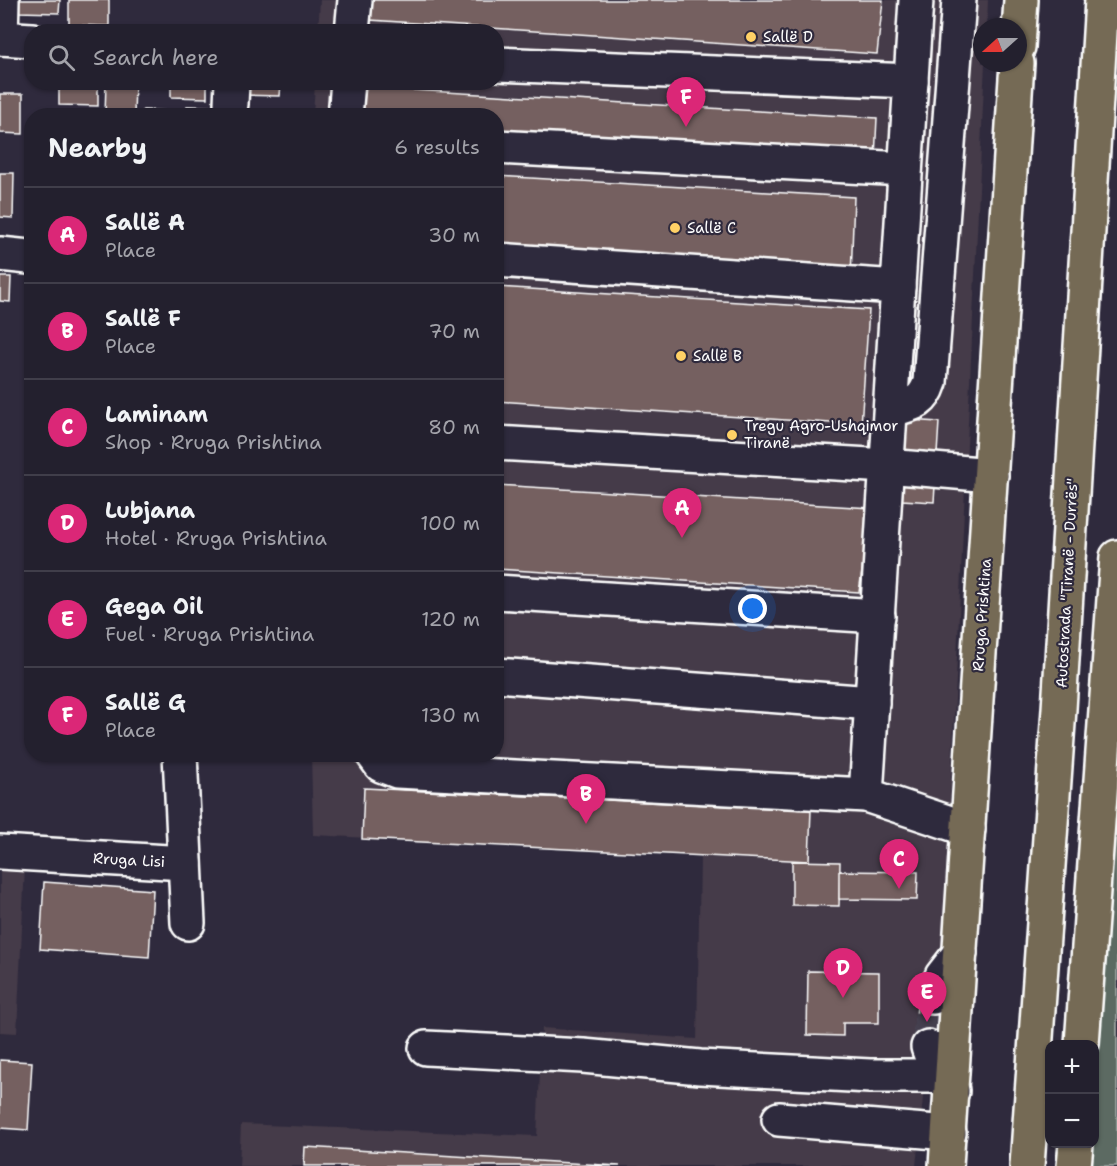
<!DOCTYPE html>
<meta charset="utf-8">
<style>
body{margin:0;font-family:"Shantell Sans",sans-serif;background:#2f2d3a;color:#f1f3f6}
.controls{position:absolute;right:18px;bottom:18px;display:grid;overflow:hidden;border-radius:12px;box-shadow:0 2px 4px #0004}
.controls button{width:54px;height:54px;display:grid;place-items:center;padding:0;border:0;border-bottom:2px solid #403e4a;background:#23202e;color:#f1f3f6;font:30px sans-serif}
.compass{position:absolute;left:973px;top:18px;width:54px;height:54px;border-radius:50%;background:#23202e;box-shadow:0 2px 4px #0004;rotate:249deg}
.you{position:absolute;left:753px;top:609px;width:21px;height:21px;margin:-15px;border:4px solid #fff;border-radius:50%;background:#1a73e8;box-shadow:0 0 0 9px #1a73e833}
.badge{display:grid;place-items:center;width:39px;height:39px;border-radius:50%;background:#db2777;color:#fff;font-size:20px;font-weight:700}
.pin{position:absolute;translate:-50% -50px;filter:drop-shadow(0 2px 3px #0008)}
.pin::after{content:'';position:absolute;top:32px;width:21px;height:18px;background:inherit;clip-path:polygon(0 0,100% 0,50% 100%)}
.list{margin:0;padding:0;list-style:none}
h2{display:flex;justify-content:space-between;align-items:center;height:78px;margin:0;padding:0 24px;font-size:26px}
h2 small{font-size:20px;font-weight:400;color:#a3a3aa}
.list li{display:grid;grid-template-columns:39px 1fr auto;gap:18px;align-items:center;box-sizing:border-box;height:96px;padding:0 24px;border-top:2px solid #403e4a}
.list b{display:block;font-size:22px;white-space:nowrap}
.list p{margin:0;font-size:20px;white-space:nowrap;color:#a3a3aa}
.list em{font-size:20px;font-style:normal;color:#a3a3aa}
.icon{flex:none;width:33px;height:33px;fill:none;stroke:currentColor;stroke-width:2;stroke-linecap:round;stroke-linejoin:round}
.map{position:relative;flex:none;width:1117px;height:1166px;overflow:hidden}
.search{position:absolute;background:#23202e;box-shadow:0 2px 4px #0004;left:24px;top:24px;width:480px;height:66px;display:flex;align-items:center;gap:15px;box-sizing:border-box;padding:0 21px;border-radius:24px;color:#a3a3aa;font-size:22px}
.panel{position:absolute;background:#23202e;box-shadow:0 2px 4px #0004;left:24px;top:108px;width:480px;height:654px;border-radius:24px}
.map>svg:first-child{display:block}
</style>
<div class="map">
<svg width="1117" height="1166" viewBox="0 0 1117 1166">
<rect width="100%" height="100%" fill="#2f2a3d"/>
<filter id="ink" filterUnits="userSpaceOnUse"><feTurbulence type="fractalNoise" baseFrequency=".0167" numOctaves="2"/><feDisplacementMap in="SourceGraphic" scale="12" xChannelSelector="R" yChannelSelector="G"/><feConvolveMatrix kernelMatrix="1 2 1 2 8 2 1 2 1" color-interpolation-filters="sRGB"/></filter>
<g filter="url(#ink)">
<g fill="#443a48">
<polygon points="320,0 988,0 987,27 982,27 982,63 985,63 941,998 924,1088 916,1166 239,1166 241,1124 537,1136 542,1028 697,1039 700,856 313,835 311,755 496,754 496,116 313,115 315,83 496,82 496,32 318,31"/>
<polygon points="0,865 25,866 17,1033 0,1032"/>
</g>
<path fill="#5b6b62" stroke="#adb5b0" stroke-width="1.5" d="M1117 802V1166H1086L1087 1144H1094C1094 1030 1099 915 1117 802Z"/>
<g fill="#746061" stroke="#fff" stroke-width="1.5">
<polygon points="18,0 60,0 59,13 18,12"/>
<polygon points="69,0 109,0 109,26 69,25"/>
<polygon points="371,0 883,0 877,54 370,20"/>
<polygon points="59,82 98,82 98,106 59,105"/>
<polygon points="106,82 135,82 134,116 105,116"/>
<polygon points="171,82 207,82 207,98 171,97"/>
<polygon points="242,82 281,82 280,96 241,95"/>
<polygon points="361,87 877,118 875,158 496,135 496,116 359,116"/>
<polygon points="0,94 23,94 23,134 0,133"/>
<polygon points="187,106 224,107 223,116 187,116"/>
<polygon points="143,110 173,111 173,116 143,116"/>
<polygon points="0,173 14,173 13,218 0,217"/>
<polygon points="496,176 854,197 851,278 496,258"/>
<polygon points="0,277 11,277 10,302 0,301"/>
<polygon points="496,287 869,310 861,425 496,401"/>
<polygon points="907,420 939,422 934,502 902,500"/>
<polygon points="496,485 871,508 859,592 496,569"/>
<polygon points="364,788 811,810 809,861 362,839"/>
<polygon points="792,861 840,862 839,906 792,905"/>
<polygon points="839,871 918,872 917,900 839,899"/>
<polygon points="44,882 153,890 149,957 40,949"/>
<polygon points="808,971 879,972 879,1023 843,1023 843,1036 807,1035"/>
<polygon points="918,996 941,998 936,1048 913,1045"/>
<polygon points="0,1060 32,1062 28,1130 0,1128"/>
<polygon points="305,1147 620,1166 304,1166"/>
</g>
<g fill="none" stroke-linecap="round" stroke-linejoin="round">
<polyline stroke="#443f50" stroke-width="33" stroke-dasharray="33 16" stroke-linecap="butt" points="928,1047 933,997"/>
<defs>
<g id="minor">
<polyline points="352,32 355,0"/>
<polyline points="0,38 32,40"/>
<polyline points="1,38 2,0"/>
<polyline points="496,64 911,81"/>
<polyline points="231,104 232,82"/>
<polyline points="345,116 348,82"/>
<polyline points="496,147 905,169"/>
<polyline points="0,254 29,257"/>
<polyline points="496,260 898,287"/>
<path d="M891 410C912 404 923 404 930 382L959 0"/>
<polyline points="496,443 887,466 991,475"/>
<polyline points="496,592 878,616"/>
<polyline points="496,675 872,703"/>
<polyline points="180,754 188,923"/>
<polyline points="373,754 381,765 397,771 866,795 968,829"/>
<polyline points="866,795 916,0"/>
<polyline points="0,852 185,863"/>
<polyline points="933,997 942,976 960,953"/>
<polyline points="928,1047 936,1069 952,1091"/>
<polyline points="426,1048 583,1056 700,1067 870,1076 941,1076"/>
<polyline points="779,1119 949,1133"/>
</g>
<g id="major">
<polyline points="1018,47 1021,0"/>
<polyline points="946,1166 1017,63"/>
</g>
<g id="highway">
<polyline points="1082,1044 1117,557"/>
<polyline points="1027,1166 1059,709 1102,0"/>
<polyline points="1074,1166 1076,1144"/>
</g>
</defs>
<use href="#minor" stroke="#fff" stroke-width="38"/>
<use href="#major" stroke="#fff" stroke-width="38"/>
<use href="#highway" stroke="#fff" stroke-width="38"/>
<use href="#minor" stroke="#2f2a3d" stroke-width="33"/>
<use href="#major" stroke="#756a55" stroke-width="33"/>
<use href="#highway" stroke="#756a55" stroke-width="33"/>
</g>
</g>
<g fill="#ffd166" stroke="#2f2a3d" stroke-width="2">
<circle cx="751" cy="37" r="6"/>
<circle cx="675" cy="228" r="6"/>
<circle cx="681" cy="356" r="6"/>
<circle cx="732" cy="435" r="6"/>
</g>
<g text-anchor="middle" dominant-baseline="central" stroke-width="4.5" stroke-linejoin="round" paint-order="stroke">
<g font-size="15" fill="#fff" stroke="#2f2a3d" text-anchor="start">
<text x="763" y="37">Sallë D</text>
<text x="687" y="228">Sallë C</text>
<text x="693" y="356">Sallë B</text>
<text x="744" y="426">Tregu Agro-Ushqimor<tspan x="744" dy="17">Tiranë</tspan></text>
</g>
<g font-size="15" fill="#fff" stroke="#2f2a3d">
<text transform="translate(1067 583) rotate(-87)">Autostrada "Tiranë - Durrës"</text>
<text transform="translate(982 615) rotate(-86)">Rruga Prishtina</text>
<text transform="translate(129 860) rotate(3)">Rruga Lisi</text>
</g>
</g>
</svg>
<div class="controls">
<button>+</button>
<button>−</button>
</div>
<svg class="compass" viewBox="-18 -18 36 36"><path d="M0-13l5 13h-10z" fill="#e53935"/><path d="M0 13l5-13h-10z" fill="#a3a3aa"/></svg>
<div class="you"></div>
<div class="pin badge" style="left:682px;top:538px">A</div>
<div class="pin badge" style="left:586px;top:824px">B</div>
<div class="pin badge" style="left:899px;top:889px">C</div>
<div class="pin badge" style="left:843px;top:998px">D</div>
<div class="pin badge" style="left:927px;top:1022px">E</div>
<div class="pin badge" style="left:686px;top:127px">F</div>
<div class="search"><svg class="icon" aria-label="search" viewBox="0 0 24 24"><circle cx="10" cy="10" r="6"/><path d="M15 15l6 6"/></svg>Search here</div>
<section class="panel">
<h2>Nearby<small>6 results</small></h2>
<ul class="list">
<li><span class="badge">A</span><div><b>Sallë A</b><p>Place</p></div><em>30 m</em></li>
<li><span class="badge">B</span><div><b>Sallë F</b><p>Place</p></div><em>70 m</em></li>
<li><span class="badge">C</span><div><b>Laminam</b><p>Shop · Rruga Prishtina</p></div><em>80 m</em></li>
<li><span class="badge">D</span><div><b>Lubjana</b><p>Hotel · Rruga Prishtina</p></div><em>100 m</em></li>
<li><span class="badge">E</span><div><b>Gega Oil</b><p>Fuel · Rruga Prishtina</p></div><em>120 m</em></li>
<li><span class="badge">F</span><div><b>Sallë G</b><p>Place</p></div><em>130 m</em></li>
</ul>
</section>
</div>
